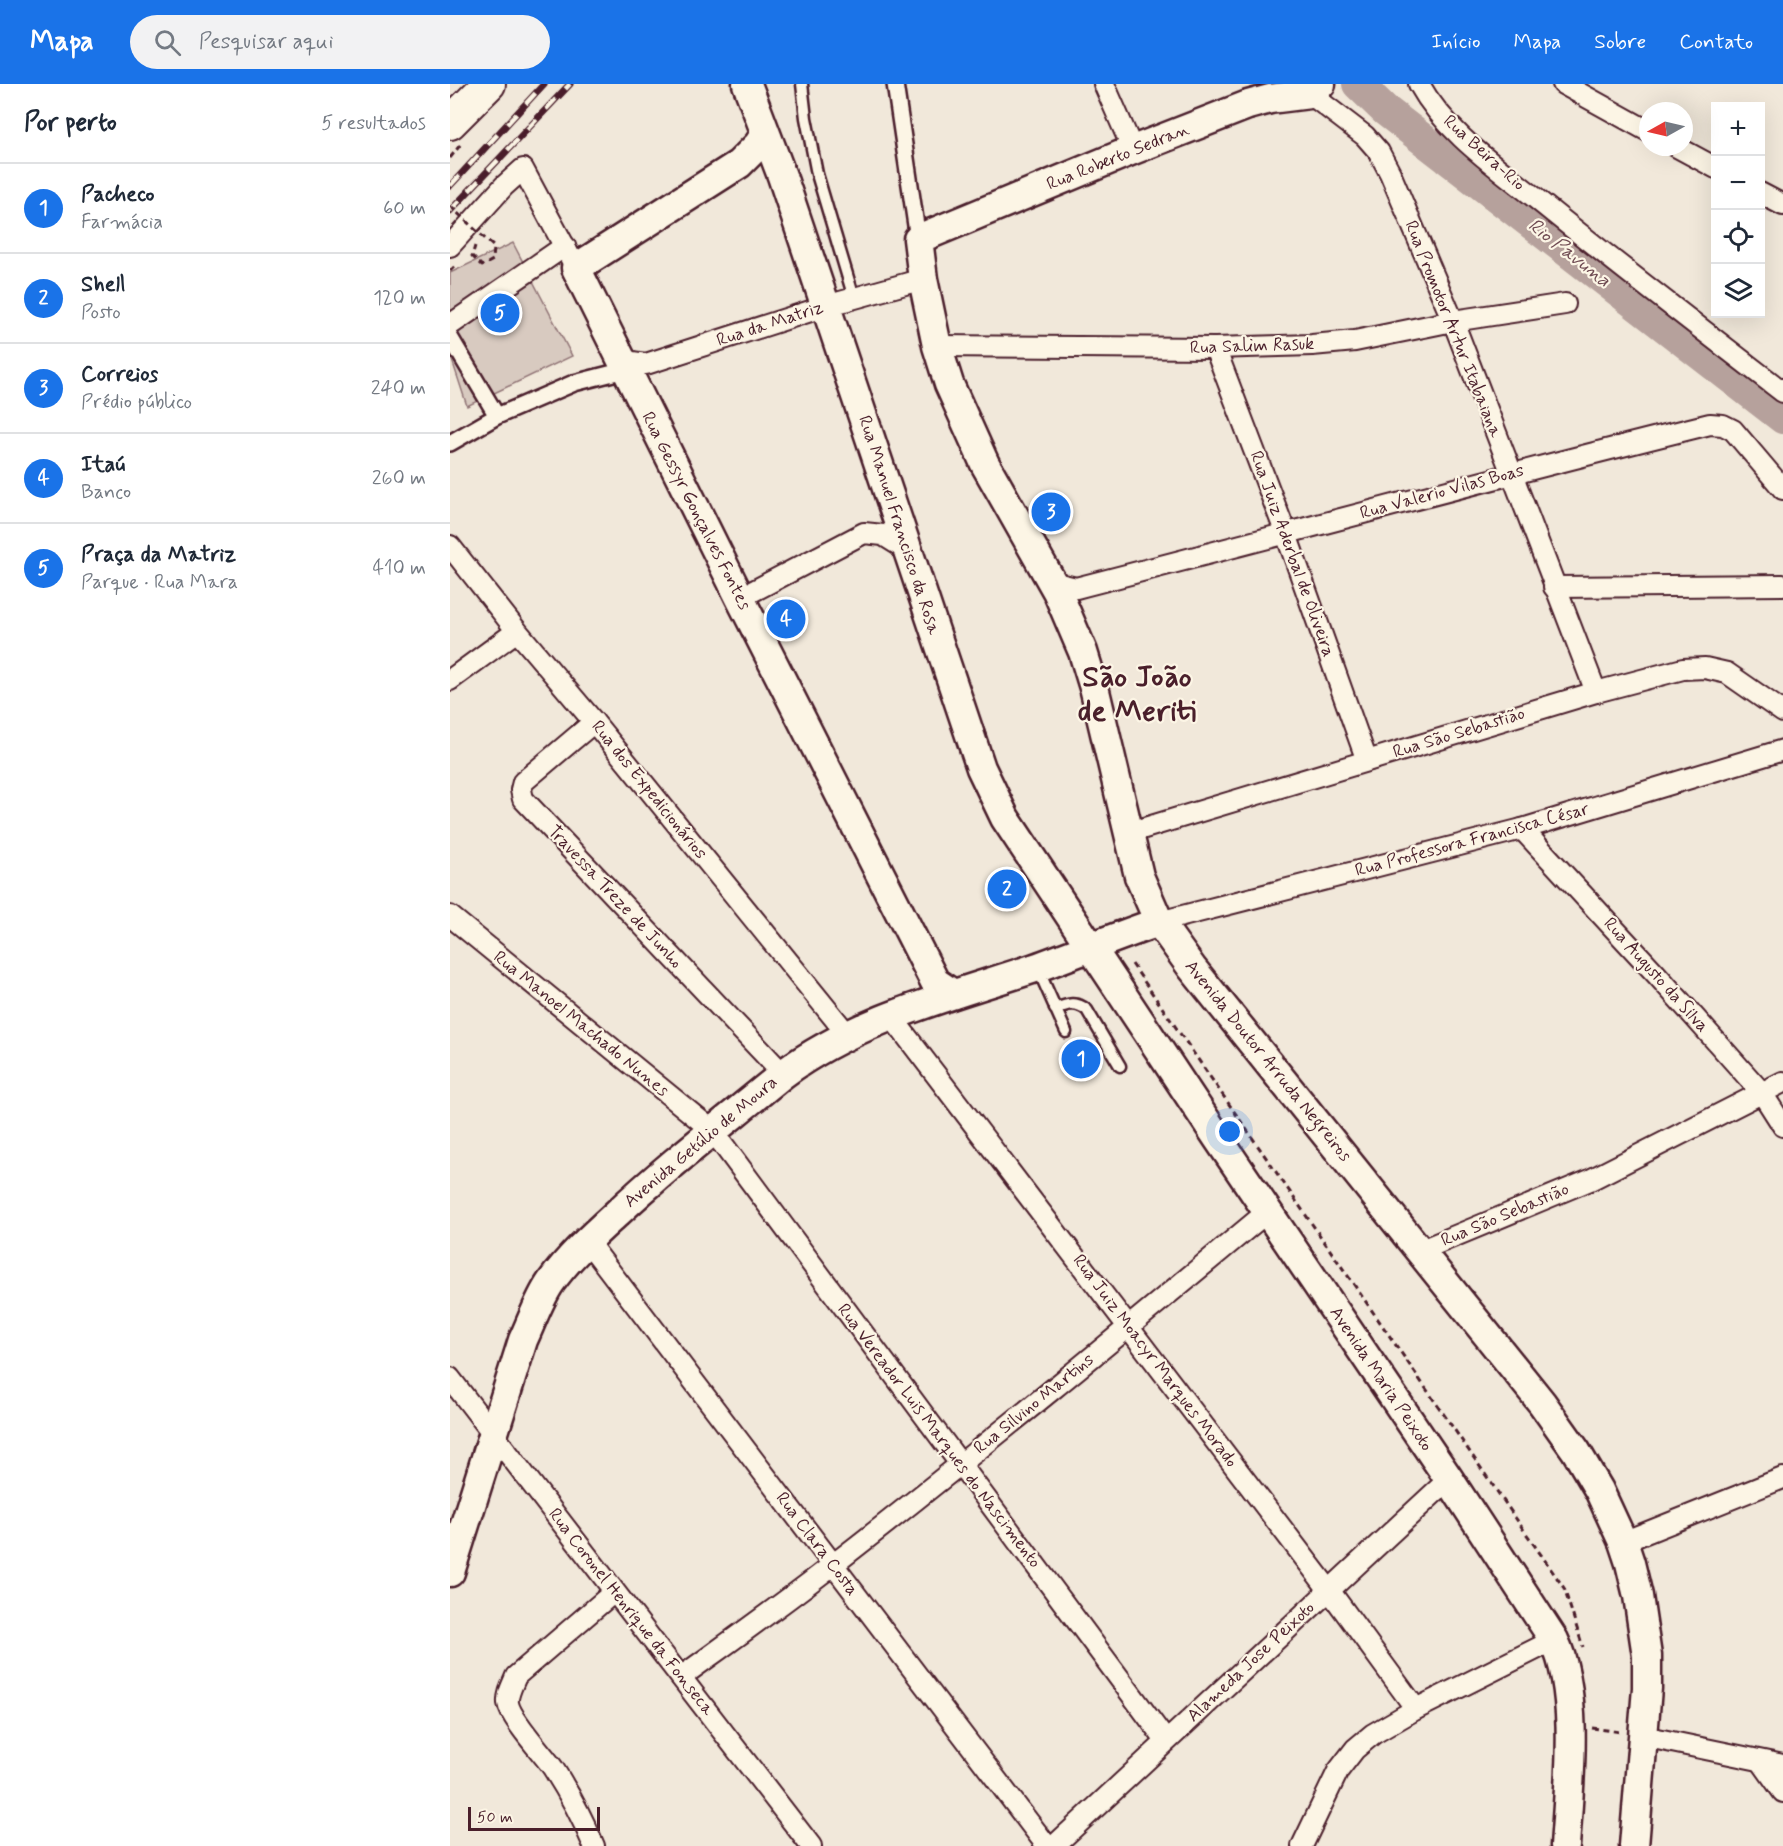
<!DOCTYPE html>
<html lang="pt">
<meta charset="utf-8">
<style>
body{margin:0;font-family:Mynerve,sans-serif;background:#f2f2f3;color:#1f2937}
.controls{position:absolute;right:18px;top:18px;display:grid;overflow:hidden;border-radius:0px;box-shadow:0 6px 24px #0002}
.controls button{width:54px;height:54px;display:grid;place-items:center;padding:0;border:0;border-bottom:2px solid #e0e1e3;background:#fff;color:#1f2937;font:30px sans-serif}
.compass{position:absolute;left:1189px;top:18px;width:54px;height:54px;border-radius:50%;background:#fff;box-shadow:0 6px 24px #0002;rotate:262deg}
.scale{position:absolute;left:18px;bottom:15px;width:132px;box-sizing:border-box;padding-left:6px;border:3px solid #4a1f2b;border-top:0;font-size:16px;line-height:21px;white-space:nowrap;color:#4a1f2b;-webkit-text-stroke:4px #fcf5e5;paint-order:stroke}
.you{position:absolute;left:780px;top:1048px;width:21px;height:21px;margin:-15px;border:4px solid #fff;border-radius:50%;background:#1a73e8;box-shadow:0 0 0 9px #1a73e833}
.badge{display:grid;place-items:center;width:39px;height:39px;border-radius:50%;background:#1a73e8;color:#fff;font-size:20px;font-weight:700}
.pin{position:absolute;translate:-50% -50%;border:3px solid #fff;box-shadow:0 2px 6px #0006}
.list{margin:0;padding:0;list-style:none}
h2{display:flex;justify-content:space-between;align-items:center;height:78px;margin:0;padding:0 24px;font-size:26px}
h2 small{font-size:20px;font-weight:400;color:#747a83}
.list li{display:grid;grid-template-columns:39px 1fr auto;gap:18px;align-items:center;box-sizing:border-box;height:90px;padding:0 24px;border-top:2px solid #e0e1e3}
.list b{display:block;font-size:22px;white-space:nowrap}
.list p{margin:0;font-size:20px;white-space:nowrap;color:#747a83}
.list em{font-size:20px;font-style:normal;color:#747a83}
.icon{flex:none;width:33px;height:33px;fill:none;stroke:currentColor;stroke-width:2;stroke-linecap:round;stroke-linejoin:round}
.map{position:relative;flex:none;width:1333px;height:1762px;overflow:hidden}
header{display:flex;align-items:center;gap:36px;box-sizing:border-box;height:84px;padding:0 30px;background:#1a73e8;color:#fff}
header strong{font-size:28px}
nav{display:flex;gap:33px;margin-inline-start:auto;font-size:21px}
.search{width:420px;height:54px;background:#f2f2f3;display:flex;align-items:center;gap:15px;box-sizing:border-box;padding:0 21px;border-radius:33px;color:#747a83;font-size:22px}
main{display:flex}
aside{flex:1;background:#fff}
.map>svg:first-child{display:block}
</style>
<header>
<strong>Mapa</strong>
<div class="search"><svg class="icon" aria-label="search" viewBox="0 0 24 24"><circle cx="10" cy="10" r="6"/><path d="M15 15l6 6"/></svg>Pesquisar aqui</div>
<nav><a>Início</a><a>Mapa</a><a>Sobre</a><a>Contato</a></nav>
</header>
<main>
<aside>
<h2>Por perto<small>5 resultados</small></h2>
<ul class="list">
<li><span class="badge">1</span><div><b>Pacheco</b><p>Farmácia</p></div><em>60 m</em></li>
<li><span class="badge">2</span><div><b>Shell</b><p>Posto</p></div><em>120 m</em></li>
<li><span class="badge">3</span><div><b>Correios</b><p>Prédio público</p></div><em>240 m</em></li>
<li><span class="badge">4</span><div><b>Itaú</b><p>Banco</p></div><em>260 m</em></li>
<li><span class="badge">5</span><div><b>Praça da Matriz</b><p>Parque · Rua Mara</p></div><em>410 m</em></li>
</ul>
</aside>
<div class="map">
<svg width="1333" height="1762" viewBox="0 0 1333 1762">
<rect width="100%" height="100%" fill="#f1e8da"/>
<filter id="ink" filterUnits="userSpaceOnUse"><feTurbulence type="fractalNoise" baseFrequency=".0167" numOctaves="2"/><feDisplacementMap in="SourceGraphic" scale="12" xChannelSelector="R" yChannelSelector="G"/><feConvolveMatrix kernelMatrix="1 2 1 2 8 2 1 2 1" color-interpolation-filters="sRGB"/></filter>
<g filter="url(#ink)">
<polygon fill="#d8cac0" stroke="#917476" stroke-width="1.5" points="63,159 122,272 17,322 0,270 0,189"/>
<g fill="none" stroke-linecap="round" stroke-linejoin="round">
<polyline stroke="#b6a19c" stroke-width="32" points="908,0 935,26 1333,334"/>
<defs>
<g id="service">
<polyline points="352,0 356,34 367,90 404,214"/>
<polyline points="588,885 616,948"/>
<path d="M605 925C618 920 626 917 637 926L670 982"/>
</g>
<g id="pedestrian">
<polyline points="445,0 468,155"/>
<polyline points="0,253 47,332"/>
<polyline points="0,359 47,332 124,299 175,286"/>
</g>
<g id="minor">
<polyline points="654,0 683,66"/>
<path d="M969 0C996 49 1046 82 1089 117 1169 182 1251 245 1333 308"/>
<polyline points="1113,0 1198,47"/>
<polyline points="860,10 915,52 929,68 940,89 1003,237 1146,608"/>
<polyline points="1227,63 1266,84"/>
<polyline points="1310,109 1333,121"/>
<polyline points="0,162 54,102 73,85 126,184"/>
<polyline points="0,241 115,162"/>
<polyline points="487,262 765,264 862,261 905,257 1003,237 1115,220"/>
<polyline points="765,264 836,450 917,677"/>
<polyline points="169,272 182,278 196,280 376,222 473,195"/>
<polyline points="0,462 67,547 144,638 397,950"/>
<path d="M601 498 626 504C837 450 1048 392 1260 340L1273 341 1283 346 1333 405"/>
<polyline points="1104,503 1333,501"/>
<polyline points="290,514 414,449 433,451 457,466"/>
<polyline points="0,596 67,547"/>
<polyline points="144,638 73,698 71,706 73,715 333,990"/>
<polyline points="1072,745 1207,891 1312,1009 1333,1042"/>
<polyline points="678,749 1146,608 1233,585 1255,584 1277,589 1333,628"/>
<polyline points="0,832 263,1047 716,1657"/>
<polyline points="709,838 1072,745 1333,666"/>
<polyline points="441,932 879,1506 966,1625"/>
<polyline points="137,1157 597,1762"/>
<polyline points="969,1167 1140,1096 1333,998"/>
<polyline points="0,1294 361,1762"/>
<polyline points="1173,1458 1333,1394"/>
<path d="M231 1593C282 1556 334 1519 384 1480 531 1366 674 1247 817 1128"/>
<polyline points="1193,1652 1333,1681"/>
<polyline points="1311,1677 1333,1708"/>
<path d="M144 1762C133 1735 119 1709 103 1684 93 1670 60 1634 58 1619 57 1610 63 1600 66 1592L164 1508"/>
<polyline points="604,1762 999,1395"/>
<polyline points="852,1762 888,1687 905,1665 923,1650 966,1625 1104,1556"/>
</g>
<g id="secondary">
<path d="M297 0 332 92 531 684 555 734 769 1056 999 1395 1104 1556C1130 1610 1119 1702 1115 1762"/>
<polyline points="871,0 860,10 820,15 798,21 683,66 468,155 473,195 487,262 499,300 535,380 607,507 633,568 645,607 689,792 709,838 742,884 1092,1319 1126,1367 1149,1406 1173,1458 1180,1479 1188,1512 1197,1572 1197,1604 1184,1762"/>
<polyline points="315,50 308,61 289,80 126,184 290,514 485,898 503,910"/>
<path d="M0 1488 73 1256C82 1237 89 1215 101 1198 119 1173 142 1152 164 1132 218 1081 276 1037 333 990 407 935 498 913 585 884 627 869 667 852 709 838"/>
</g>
<polyline id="primary" points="0,39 39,0"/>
</defs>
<use href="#service" stroke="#4a1f2b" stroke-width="15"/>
<use href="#pedestrian" stroke="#4a1f2b" stroke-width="20"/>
<use href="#minor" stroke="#4a1f2b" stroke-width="24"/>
<use href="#secondary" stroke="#4a1f2b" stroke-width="33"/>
<use href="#primary" stroke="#4a1f2b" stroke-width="36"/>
<g stroke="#4a1f2b" stroke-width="3" stroke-dasharray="6 4.5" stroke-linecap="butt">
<polyline points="0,74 11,60"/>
<polyline points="0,187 7,180"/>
<polyline points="682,880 1114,1504 1133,1563"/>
<polyline points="1142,1644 1171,1648"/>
</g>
<use href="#service" stroke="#fcf5e5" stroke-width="10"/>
<use href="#pedestrian" stroke="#fcf5e5" stroke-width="15"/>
<use href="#minor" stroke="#fcf5e5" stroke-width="20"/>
<use href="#secondary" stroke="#fcf5e5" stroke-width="28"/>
<use href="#primary" stroke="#fcf5e5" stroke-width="32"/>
<defs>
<g id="rail">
<polyline points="0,102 94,0"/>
<polyline points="0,127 120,0"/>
</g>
</defs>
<use href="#rail" stroke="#4a1f2b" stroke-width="7"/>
<use href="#rail" stroke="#fcf5e5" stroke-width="4.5" stroke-dasharray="14" stroke-linecap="butt"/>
<polyline stroke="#4a1f2b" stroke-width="3" stroke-dasharray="6 4.5" stroke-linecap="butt" points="0,122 44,163 43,176 32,182 22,172 25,162"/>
</g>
</g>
<g text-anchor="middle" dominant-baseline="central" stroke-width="4.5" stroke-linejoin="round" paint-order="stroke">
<g font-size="18" fill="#4a1f2b" stroke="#fcf5e5">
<text transform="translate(1034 69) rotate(42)">Rua Beira-Rio</text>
<text transform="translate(668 73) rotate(-22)">Rua Roberto Sedran</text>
<text transform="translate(320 240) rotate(-18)">Rua da Matriz</text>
<text transform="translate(1003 245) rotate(68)">Rua Promotor Artur Itabaiana</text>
<text transform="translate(802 262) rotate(-2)">Rua Salim Rasuk</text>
<text transform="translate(992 408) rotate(-15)">Rua Valerio Vilas Boas</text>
<text transform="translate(246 427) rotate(63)">Rua Gessyr Gonçalves Fontes</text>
<text transform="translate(449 441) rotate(72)">Rua Manuel Francisco da Rosa</text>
<text transform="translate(842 470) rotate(70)">Rua Juiz Aderbal de Oliveira</text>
<text transform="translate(1009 649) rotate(-17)">Rua São Sebastião</text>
<text transform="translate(199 706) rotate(51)">Rua dos Expedicionários</text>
<text transform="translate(1022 756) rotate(-15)">Rua Professora Francisca César</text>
<text transform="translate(165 813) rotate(47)">Travessa Treze de Junho</text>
<text transform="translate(1206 891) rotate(48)">Rua Augusto da Silva</text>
<text transform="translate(131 940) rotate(39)">Rua Manoel Machado Nunes</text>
<text transform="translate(818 977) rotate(51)">Avenida Doutor Arruda Negreiros</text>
<text transform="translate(251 1058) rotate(-40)">Avenida Getúlio de Moura</text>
<text transform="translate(1055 1131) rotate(-23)">Rua São Sebastião</text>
<text transform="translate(705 1277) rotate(53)">Rua Juiz Moacyr Marques Morado</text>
<text transform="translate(931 1295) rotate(56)">Avenida Maria Peixoto</text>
<text transform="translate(584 1320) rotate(-39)">Rua Silvino Martins</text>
<text transform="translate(489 1352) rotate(53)">Rua Vereador Luis Marques do Nascimento</text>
<text transform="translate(367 1460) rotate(53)">Rua Clara Costa</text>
<text transform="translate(181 1528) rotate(52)">Rua Coronel Henrique da Fonseca</text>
<text transform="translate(801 1578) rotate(-43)">Alameda Jose Peixoto</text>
</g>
<g font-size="20" font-style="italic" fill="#704c53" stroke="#fcf5e5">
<text transform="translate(1119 169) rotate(38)">Rio Pavuna</text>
</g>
<g font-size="30" font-weight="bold" fill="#4a1f2b" stroke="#fcf5e5">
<text x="687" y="593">São João<tspan x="687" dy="34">de Meriti</tspan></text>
</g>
</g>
</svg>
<div class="controls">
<button>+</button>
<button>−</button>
<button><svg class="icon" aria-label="locate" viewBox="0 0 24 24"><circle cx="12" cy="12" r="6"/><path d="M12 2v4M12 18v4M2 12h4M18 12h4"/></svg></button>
<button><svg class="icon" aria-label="layers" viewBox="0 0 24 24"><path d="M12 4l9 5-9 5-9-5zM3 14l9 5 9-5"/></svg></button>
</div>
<svg class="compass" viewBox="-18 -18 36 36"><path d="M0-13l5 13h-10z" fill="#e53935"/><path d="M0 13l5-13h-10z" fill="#747a83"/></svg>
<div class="scale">50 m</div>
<div class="you"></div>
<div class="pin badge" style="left:631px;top:975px">1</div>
<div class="pin badge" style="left:557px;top:805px">2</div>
<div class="pin badge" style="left:601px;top:428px">3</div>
<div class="pin badge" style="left:336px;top:535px">4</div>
<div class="pin badge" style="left:50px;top:229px">5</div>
</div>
</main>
